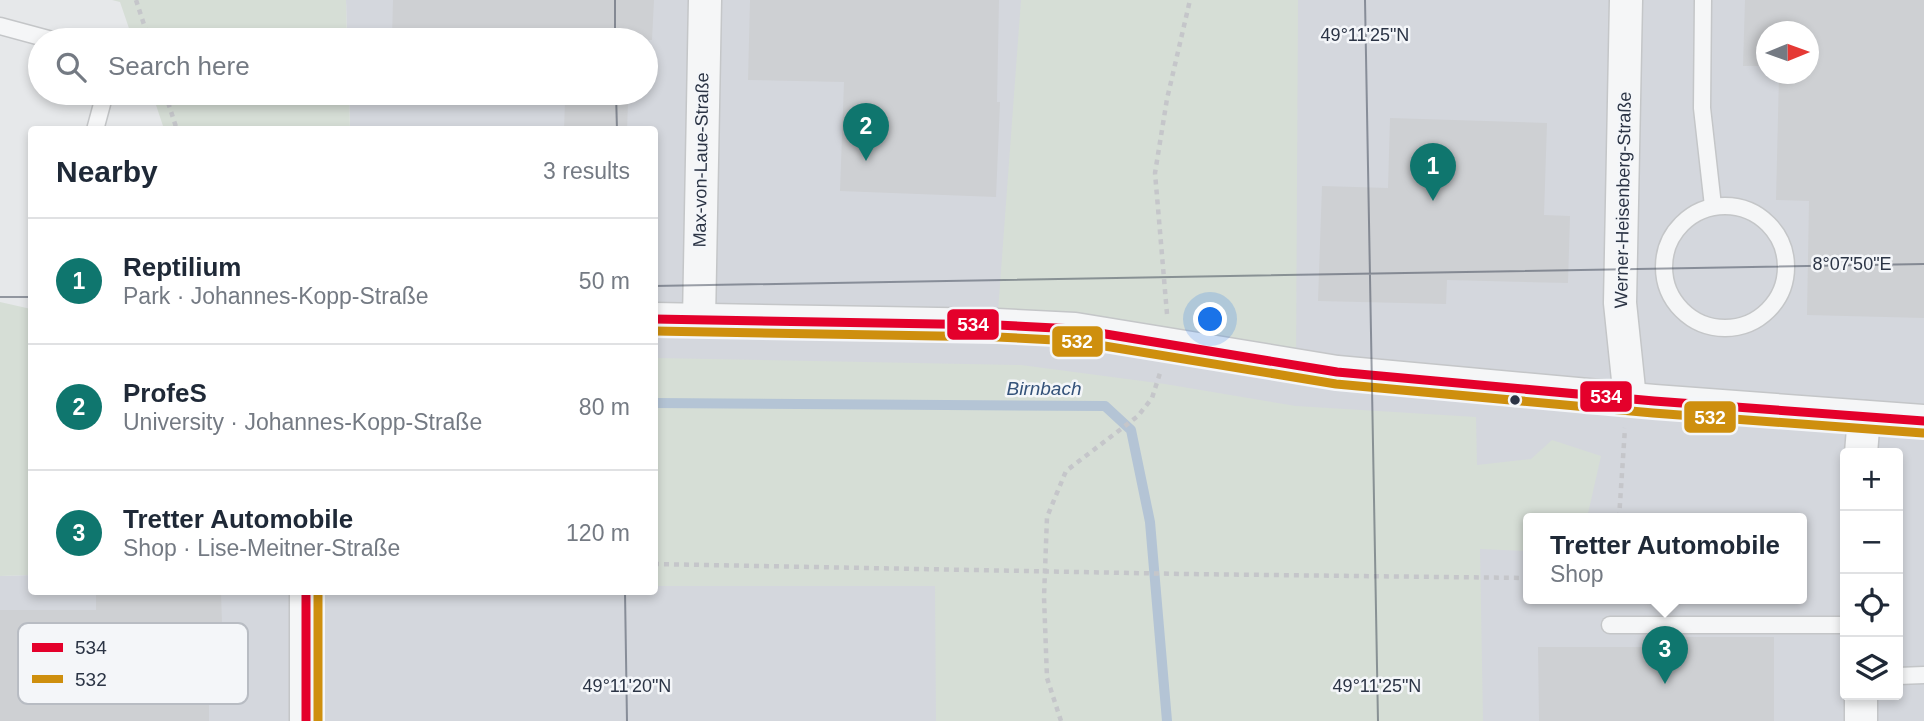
<!DOCTYPE html>
<meta charset="utf-8">
<style>
body{margin:0;font-family:Helvetica,sans-serif;background:#f6f6f7;color:#1f2937}
.controls{position:absolute;right:21px;bottom:21px;display:grid;overflow:hidden;border-radius:7px;box-shadow:0 4px 10px #0003}
.controls button{width:63px;height:63px;display:grid;place-items:center;padding:0;border:0;border-bottom:2px solid #e0e1e3;background:#fff;color:#1f2937;font:35px sans-serif}
.compass{position:absolute;left:1756px;top:21px;width:63px;height:63px;border-radius:50%;background:#fff;box-shadow:0 4px 10px #0003;rotate:89deg}
.you{position:absolute;left:1211px;top:320px;width:24px;height:24px;margin:-18px;border:5px solid #fff;border-radius:50%;background:#1a73e8;box-shadow:0 0 0 10px #1a73e833}
.badge{display:grid;place-items:center;width:46px;height:46px;border-radius:50%;background:#0f766e;color:#fff;font-size:23px;font-weight:700}
.pin{position:absolute;translate:-50% -58px;filter:drop-shadow(0 2px 4px #0008)}
.pin::after{content:'';position:absolute;top:37px;width:24px;height:21px;background:inherit;clip-path:polygon(0 0,100% 0,50% 100%)}
.popup{position:absolute;left:1523px;top:513px;width:284px;height:91px;box-sizing:border-box;display:grid;place-content:center;border-radius:7px;background:#fff;filter:drop-shadow(0 2px 5px #0005);font-size:23px;white-space:nowrap;color:#747a83}
.popup b{font-size:26px;color:#1f2937}
.popup::after{content:'';position:absolute;left:50%;top:100%;margin-left:-14px;border:14px solid transparent;border-top-color:#fff}
.list{margin:0;padding:0;list-style:none}
h2{display:flex;justify-content:space-between;align-items:center;height:91px;margin:0;padding:0 28px;font-size:30px}
h2 small{font-size:23px;font-weight:400;color:#747a83}
.list li{display:grid;grid-template-columns:46px 1fr auto;gap:21px;align-items:center;box-sizing:border-box;height:126px;padding:0 28px;border-top:2px solid #e0e1e3}
.list b{display:block;font-size:26px;white-space:nowrap}
.list p{margin:0;font-size:23px;white-space:nowrap;color:#747a83}
.list em{font-size:23px;font-style:normal;color:#747a83}
.icon{flex:none;width:38px;height:38px;fill:none;stroke:currentColor;stroke-width:2;stroke-linecap:round;stroke-linejoin:round}
.map{position:relative;flex:none;width:1924px;height:721px;overflow:hidden}
.search{position:absolute;background:#fff;box-shadow:0 4px 10px #0003;left:28px;top:28px;width:630px;height:77px;display:flex;align-items:center;gap:18px;box-sizing:border-box;padding:0 24px;border-radius:38px;color:#747a83;font-size:26px}
.panel{position:absolute;background:#fff;box-shadow:0 4px 10px #0003;left:28px;top:126px;width:630px;height:469px;border-radius:7px}
.map>svg:first-child{display:block}
</style>
<div class="map">
<svg width="1924" height="721" viewBox="0 0 1924 721">
<rect width="100%" height="100%" fill="#e6e8ea"/>
<path fill="#d4d7dd" fill-rule="evenodd" d="M346 0H1924V721H0V576L31 575 32 592H654V130L350 129 349 93H646V40H347ZM1766 32H1808V74H1766ZM1845 453H1898V695H1845ZM1528 518H1802V598H1528Z"/>
<g fill="#d6ded6">
<polygon points="112,0 346,0 347,40 133,40 120,2"/>
<polygon points="1021,0 1298,0 1296,367 997,325"/>
<polygon points="152,93 349,93 350,129 164,129"/>
<polygon points="0,302 31,309 31,575 0,576"/>
<polygon points="655,358 1021,365 1165,384 1296,406 1476,417 1477,465 1531,459 1552,440 1601,456 1587,518 1528,518 1528,551 1480,549 1483,721 936,721 935,586 655,586"/>
</g>
<g fill="none" stroke-linecap="round" stroke-linejoin="round">
<polyline stroke="#b4c4d5" stroke-width="10" points="654,403 1105,406 1131,430 1150,522 1167,721"/>
</g>
<g fill="#ced0d3">
<polygon points="393,0 654,0 652,40 392,40"/>
<polygon points="750,0 999,0 997,102 1000,102 996,197 840,191 844,82 748,80"/>
<polygon points="1745,0 1924,0 1924,318 1807,315 1809,201 1776,200 1779,74 1809,74 1809,32 1767,32 1767,66 1743,66"/>
<polygon points="565,101 628,103 627,130 564,130"/>
<polygon points="1390,118 1547,123 1544,215 1570,216 1568,283 1447,280 1446,304 1318,301 1322,186 1388,188"/>
<polygon points="96,592 221,592 222,623 209,623 209,721 0,721 0,610 96,610"/>
<polygon points="1682,637 1774,637 1774,721 1539,721 1538,647 1682,647"/>
</g>
<g fill="none" stroke-linecap="round" stroke-linejoin="round">
<defs>
<g id="service">
<polyline points="1703,0 1702,108 1713,206"/>
<polyline points="0,26 52,40"/>
<polyline points="95,130 105,93"/>
<circle cx="1725" cy="267" r="61"/>
<polyline points="1610,625 1845,625"/>
<polyline points="1898,676 1924,675"/>
</g>
<g id="minor">
<polyline points="1626,0 1620,303 1630,399"/>
<polyline points="654,319 997,325 1075,329 1337,372 1654,401 1924,421"/>
<polyline points="699,320 705,0"/>
<polyline points="1861,453 1864,417"/>
<polyline points="1861,695 1861,721"/>
<polyline points="306,721 306,592"/>
</g>
</defs>
<use href="#service" stroke="#c4c6c8" stroke-width="19"/>
<use href="#minor" stroke="#c4c6c8" stroke-width="35"/>
<g stroke="#c5c6ca" stroke-width="4.5" stroke-dasharray="5 5" stroke-linecap="butt">
<polyline points="136,0 149,40"/>
<polyline points="165,93 177,130"/>
<polyline points="1167,314 1155,173 1167,99 1190,0"/>
<polyline points="1619,518 1625,428"/>
<polyline points="654,564 1185,574 1528,578"/>
<polyline points="1061,721 1047,678 1044,597 1047,517 1066,471 1138,416 1152,398 1160,373"/>
</g>
<use href="#service" stroke="#f5f6f7" stroke-width="16"/>
<use href="#minor" stroke="#f5f6f7" stroke-width="32"/>
<defs>
<g id="bus-1">
<polyline points="654,319 997,325 1075,329 1337,372 1654,401 1924,421"/>
<polyline points="306,592 306,721"/>
</g>
<g id="bus-2">
<polyline points="654,331 997,337 1074,341 1336,384 1653,413 1923,433"/>
<polyline points="318,592 318,721"/>
</g>
</defs>
<use href="#bus-1" stroke="#f4f6f9" stroke-width="14"/>
<use href="#bus-2" stroke="#f4f6f9" stroke-width="14"/>
<use href="#bus-1" stroke="#e4002b" stroke-width="9"/>
<use href="#bus-2" stroke="#ce8f0e" stroke-width="9"/>
</g>
<path fill="none" stroke="#2b3445" stroke-width="2" stroke-opacity="0.45" d="M615 0V40M1365 0 1378 721M616 93 617 130M654 286 1924 264M0 297H32M625 592 627 721"/>
<circle fill="#2b3445" stroke="#f4f6f9" stroke-width="2.5" cx="1515" cy="400" r="6"/>
<g text-anchor="middle" dominant-baseline="central" stroke-width="5" stroke-linejoin="round" paint-order="stroke">
<g font-size="18" fill="#2b3445" stroke="#f4f6f9">
<text transform="translate(701 160) rotate(-89)">Max-von-Laue-Straße</text>
<text transform="translate(1623 200) rotate(-89)">Werner-Heisenberg-Straße</text>
</g>
<g font-size="19" font-style="italic" fill="#34527a" stroke="#f4f6f9">
<text x="1044" y="388">Birnbach</text>
</g>
</g>
<rect x="18" y="623" width="230" height="81" rx="10" fill="#f4f6f9" stroke="#b8bcc3" stroke-width="2"/>
<rect x="32" y="643" width="31" height="9" fill="#e4002b"/>
<rect x="32" y="675" width="31" height="8" fill="#ce8f0e"/>
<g font-size="19" fill="#2b3445">
<text x="75" y="654">534</text>
<text x="75" y="686">532</text>
</g>
<g font-size="18" text-anchor="middle" fill="#2b3445" stroke="#f4f6f9" stroke-width="5" stroke-linejoin="round" paint-order="stroke">
<text x="1365" y="41">49°11'25"N</text>
<text x="1852" y="270">8°07'50"E</text>
<text x="627" y="692">49°11'20"N</text>
<text x="1377" y="692">49°11'25"N</text>
</g>
<g stroke="#f4f6f9" stroke-width="2.5">
<rect x="946" y="308" width="54" height="33" rx="7" fill="#e4002b"/>
<rect x="1051" y="325" width="53" height="33" rx="7" fill="#ce8f0e"/>
<rect x="1579" y="380" width="54" height="33" rx="7" fill="#e4002b"/>
<rect x="1683" y="400" width="54" height="34" rx="7" fill="#ce8f0e"/>
</g>
<g font-size="19" text-anchor="middle" font-weight="bold" fill="#fff">
<text x="973" y="331">534</text>
<text x="1077" y="348">532</text>
<text x="1606" y="403">534</text>
<text x="1710" y="424">532</text>
</g>
</svg>
<div class="controls">
<button>+</button>
<button>−</button>
<button><svg class="icon" aria-label="locate" viewBox="0 0 24 24"><circle cx="12" cy="12" r="6"/><path d="M12 2v4M12 18v4M2 12h4M18 12h4"/></svg></button>
<button><svg class="icon" aria-label="layers" viewBox="0 0 24 24"><path d="M12 4l9 5-9 5-9-5zM3 14l9 5 9-5"/></svg></button>
</div>
<svg class="compass" viewBox="-18 -18 36 36"><path d="M0-13l5 13h-10z" fill="#e53935"/><path d="M0 13l5-13h-10z" fill="#747a83"/></svg>
<div class="you"></div>
<div class="pin badge" style="left:1433px;top:201px">1</div>
<div class="pin badge" style="left:866px;top:161px">2</div>
<div class="pin badge" style="left:1665px;top:684px">3</div>
<div class="popup"><b>Tretter Automobile</b>Shop</div>
<div class="search"><svg class="icon" aria-label="search" viewBox="0 0 24 24"><circle cx="10" cy="10" r="6"/><path d="M15 15l6 6"/></svg>Search here</div>
<section class="panel">
<h2>Nearby<small>3 results</small></h2>
<ul class="list">
<li><span class="badge">1</span><div><b>Reptilium</b><p>Park · Johannes-Kopp-Straße</p></div><em>50 m</em></li>
<li><span class="badge">2</span><div><b>ProfeS</b><p>University · Johannes-Kopp-Straße</p></div><em>80 m</em></li>
<li><span class="badge">3</span><div><b>Tretter Automobile</b><p>Shop · Lise-Meitner-Straße</p></div><em>120 m</em></li>
</ul>
</section>
</div>
